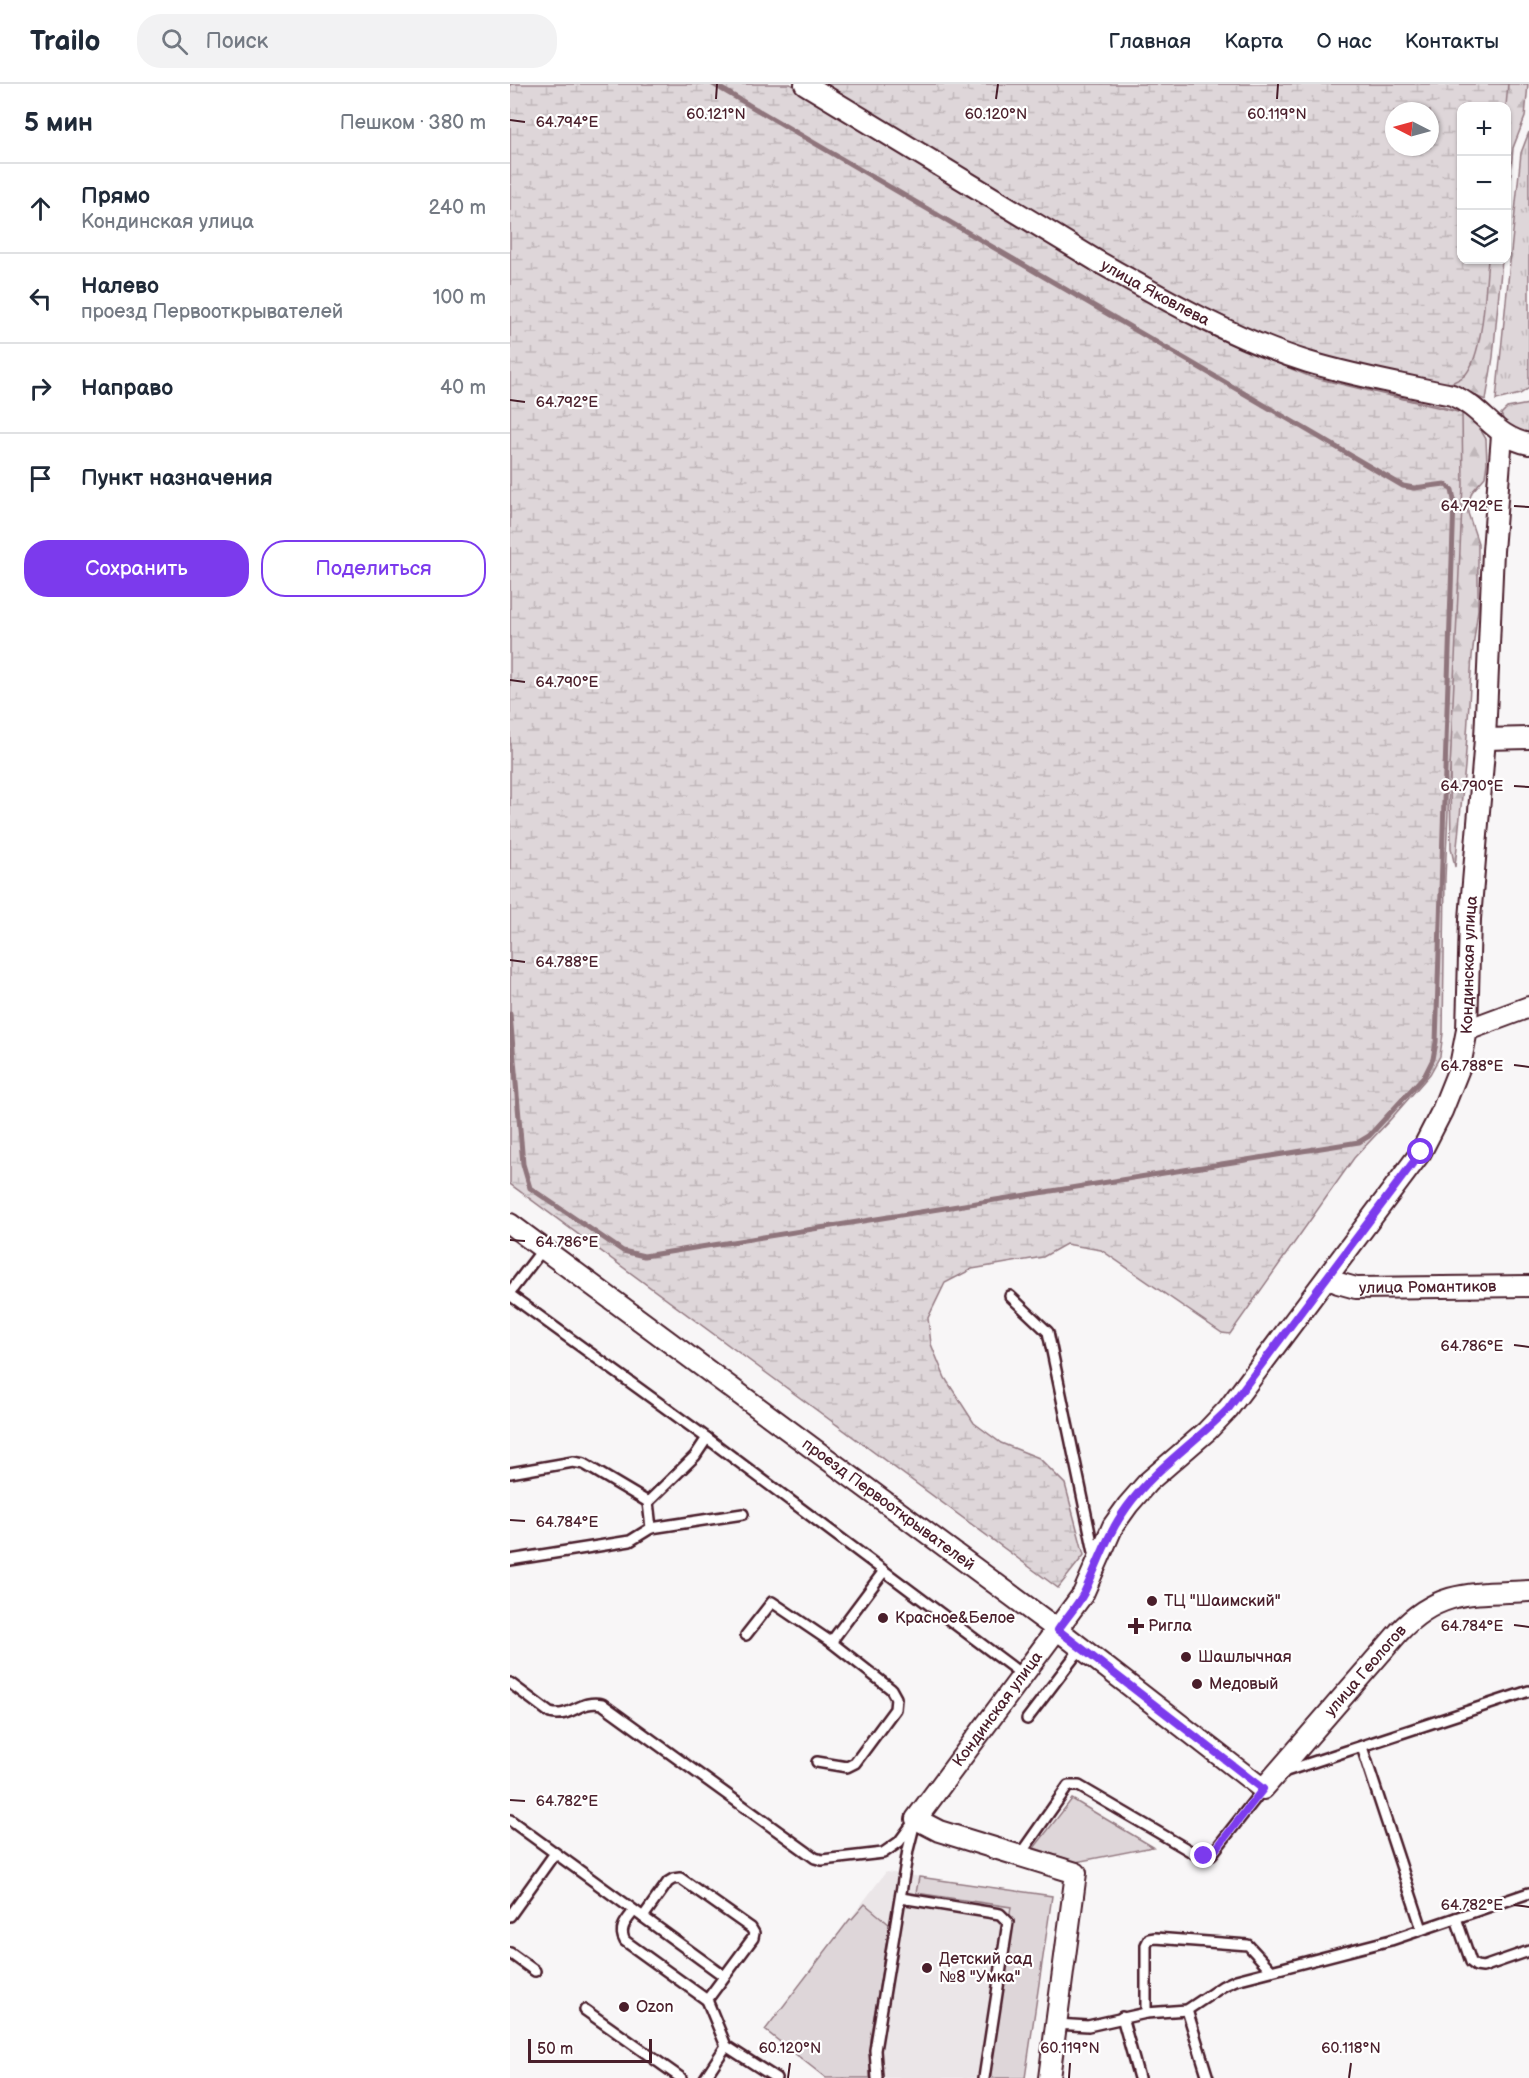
<!DOCTYPE html>
<html lang="ru">
<meta charset="utf-8">
<style>
body{margin:0;font-family:"Balsamiq Sans",sans-serif;background:#f2f2f3;color:#1f2937}
.controls{position:absolute;right:18px;top:18px;display:grid;overflow:hidden;border-radius:12px;box-shadow:0 2px 4px #0004}
.controls button{width:54px;height:54px;display:grid;place-items:center;padding:0;border:0;border-bottom:2px solid #e0e1e3;background:#fff;color:#1f2937;font:30px sans-serif}
.compass{position:absolute;left:875px;top:18px;width:54px;height:54px;border-radius:50%;background:#fff;box-shadow:0 2px 4px #0004;rotate:276deg}
.scale{position:absolute;left:18px;bottom:15px;width:124px;box-sizing:border-box;padding-left:6px;border:3px solid #4a1f2b;border-top:0;font-size:16px;line-height:21px;white-space:nowrap;color:#4a1f2b;-webkit-text-stroke:4px #fff;paint-order:stroke}
.stop{position:absolute;width:18px;height:18px;margin:-14px;border:4px solid #7c3aed;border-radius:50%;background:#fff}
.stop.end{background:#7c3aed;border-color:#fff;box-shadow:0 2px 6px #0008}
.list{margin:0;padding:0;list-style:none}
h2{display:flex;justify-content:space-between;align-items:center;height:78px;margin:0;padding:0 24px;font-size:26px}
h2 small{font-size:20px;font-weight:400;color:#747a83}
.list li{display:grid;grid-template-columns:39px 1fr auto;gap:18px;align-items:center;box-sizing:border-box;height:90px;padding:0 24px;border-top:2px solid #e0e1e3}
.list b{display:block;font-size:22px;white-space:nowrap}
.list p{margin:0;font-size:20px;white-space:nowrap;color:#747a83}
.list em{font-size:20px;font-style:normal;color:#747a83}
.actions{display:flex;gap:12px;padding:18px 24px}
.actions a{flex:1;padding:14px 0;border:2px solid #7c3aed;border-radius:24px;text-align:center;font-size:21px;color:#7c3aed}
.actions .main{background:#7c3aed;color:#fff}
.icon{flex:none;width:33px;height:33px;fill:none;stroke:currentColor;stroke-width:2;stroke-linecap:round;stroke-linejoin:round}
.map{position:relative;flex:none;width:1019px;height:1994px;overflow:hidden}
header{display:flex;align-items:center;gap:36px;box-sizing:border-box;height:84px;padding:0 30px;background:#fff;border-bottom:2px solid #e0e1e3}
header strong{font-size:28px}
nav{display:flex;gap:33px;margin-inline-start:auto;font-size:21px}
.search{width:420px;height:54px;background:#f2f2f3;display:flex;align-items:center;gap:15px;box-sizing:border-box;padding:0 21px;border-radius:24px;color:#747a83;font-size:22px}
main{display:flex}
aside{flex:1;background:#fff}
.map>svg:first-child{display:block}
</style>
<header>
<strong>Trailo</strong>
<div class="search"><svg class="icon" aria-label="search" viewBox="0 0 24 24"><circle cx="10" cy="10" r="6"/><path d="M15 15l6 6"/></svg>Поиск</div>
<nav><a>Главная</a><a>Карта</a><a>О нас</a><a>Контакты</a></nav>
</header>
<main>
<aside>
<h2>5 мин<small>Пешком · 380 m</small></h2>
<ul class="list">
<li><svg class="icon" aria-label="ahead" viewBox="0 0 24 24"><path d="M12 20V5M6 11l6-6 6 6"/></svg><div><b>Прямо</b><p>Кондинская улица</p></div><em>240 m</em></li>
<li><svg class="icon" aria-label="left" viewBox="0 0 24 24"><path d="M17 20v-9H6M10 6l-5 5 5 5"/></svg><div><b>Налево</b><p>проезд Первооткрывателей</p></div><em>100 m</em></li>
<li><svg class="icon" aria-label="right" viewBox="0 0 24 24"><path d="M7 20v-9h11M14 6l5 5-5 5"/></svg><div><b>Направо</b></div><em>40 m</em></li>
<li><svg class="icon" aria-label="arrive" viewBox="0 0 24 24"><path d="M6 21V4h12l-3 4 3 4H6"/></svg><div><b>Пункт назначения</b></div></li>
</ul>
<div class="actions"><a class="main">Сохранить</a><a>Поделиться</a></div>
</aside>
<div class="map">
<svg width="1019" height="1994" viewBox="0 0 1019 1994">
<defs>
<pattern id="grass-tufts" width="24" height="20" patternUnits="userSpaceOnUse" patternTransform="scale(1.5)"><rect width="24" height="20" fill="#ded6d9"/><path d="M3 7l-1-3M5 7V3M7 7l1-3M15 17l-1-3M17 17v-4M19 17l1-3" fill="none" stroke="#c0b7ba"/></pattern>
<pattern id="forest-firs" width="22" height="20" patternUnits="userSpaceOnUse" patternTransform="scale(1.5)"><rect width="22" height="20" fill="#ded6d9"/><path d="M5 1l3.5 6h-7zM16 11l3.5 6h-7z" fill="#c0b7ba"/></pattern>
<pattern id="wetland-marsh" width="20" height="14" patternUnits="userSpaceOnUse" patternTransform="scale(1.5)"><rect width="20" height="14" fill="#ded6d9"/><path d="M1 5h8M5 5V1M11 12h8M15 12V8" fill="none" stroke="#c0b7ba"/></pattern>
</defs>
<rect width="100%" height="100%" fill="#f8f6f7"/>
<filter id="ink" filterUnits="userSpaceOnUse"><feTurbulence type="fractalNoise" baseFrequency=".0167" numOctaves="2"/><feDisplacementMap in="SourceGraphic" scale="12" xChannelSelector="R" yChannelSelector="G"/><feConvolveMatrix kernelMatrix="1 2 1 2 8 2 1 2 1" color-interpolation-filters="sRGB"/></filter>
<g filter="url(#ink)">
<polygon fill="#ebe6e8" points="376,1788 542,1812 515,1994 316,1994 255,1946"/>
<g fill="url(#grass-tufts)" stroke="#947a82" stroke-width="1.5">
<polygon points="1019,48 1019,304 1010,310 986,316 1011,69"/>
<polygon points="1019,320 1019,350 996,341 991,330 997,324"/>
</g>
<g fill="url(#forest-firs)" stroke="#947a82" stroke-width="1.5">
<polygon points="280,0 582,187 707,254 801,293 933,323 952,329 966,338 976,355 977,379 975,393 962,408 958,420 958,429 968,459 968,525 962,572 955,682 945,783 941,764 940,690 946,415"/>
<polygon points="991,0 1018,0 1015,33 1003,64 997,134 996,22 988,22"/>
<polygon points="974,176 992,176 983,273 976,316 936,302"/>
</g>
<g fill="url(#wetland-marsh)" stroke="#947a82" stroke-width="1.5" fill-rule="evenodd">
<polygon points="0,0 280,0 582,187 707,254 801,293 952,329 953,400 935,794 933,949 930,972 920,990 879,1037 844,1074 720,1250 712,1249 591,1166 556,1160 533,1173 462,1185 435,1199 418,1234 421,1260 435,1294 464,1339 491,1359 529,1374 555,1400 574,1471 548,1504 0,1100"/>
<path d="M312 0H998L996 22H952V176H978C975 204 974 268 956 290 952 295 942 298 936 302L770 261 666 214ZM884 27H920V63H884Z"/>
</g>
<g fill="#ded6d9" stroke="#947a82" stroke-width="1.5">
<polygon points="562,1715 643,1763 566,1778 524,1764"/>
<polygon points="409,1793 542,1812 515,1994 474,1994 501,1823 406,1809"/>
<polygon points="355,1820 380,1841 360,1955 360,1994 316,1994 255,1946 340,1835 342,1835"/>
</g>
<g fill="none" stroke-linecap="round" stroke-linejoin="round">
<polyline stroke="#8f747b" stroke-width="5" points="0,930 13,1080 20,1104 113,1167 134,1172 849,1058 859,1052 915,991 923,975 926,958 944,416 942,406 935,400 904,404 893,402 203,0"/>
<defs>
<g id="lane">
<polyline points="0,1208 33,1165"/>
<polyline points="0,1211 197,1354 514,1592"/>
<polyline points="500,1212 538,1248 585,1473"/>
<polyline points="0,1389 63,1378 74,1380 138,1418"/>
<polyline points="138,1418 185,1372 197,1354"/>
<polyline points="141,1444 233,1430"/>
<polyline points="0,1476 120,1457 141,1444 138,1418"/>
<polyline points="236,1551 262,1518 321,1558 381,1605 386,1614 385,1625 345,1679 337,1683 307,1678"/>
<polyline points="321,1558 374,1487"/>
<path d="M0 1599 40 1629C60 1635 70 1615 92 1620L305 1774 312 1776 373 1769 389 1758 406 1735"/>
<polyline points="517,1635 571,1564"/>
<polyline points="852,1663 912,1845"/>
<polyline points="773,1688 1019,1607"/>
<polyline points="0,1736 214,1892"/>
<polyline points="509,1772 558,1702 569,1702 687,1771 702,1770 753,1705"/>
<polyline points="391,1814 490,1830 498,1838 474,1994"/>
<path d="M124 1827C116 1837 108 1845 115 1857L197 1916"/>
<polyline points="0,1832 45,1769"/>
<polyline points="133,1833 158,1798 163,1795 170,1794 241,1844 244,1849 243,1854 197,1916 216,1962"/>
<polyline points="946,1834 961,1878 966,1882 973,1883 1019,1867"/>
<polyline points="0,1869 25,1887"/>
<polyline points="75,1926 171,1994"/>
<polyline points="677,1926 698,1994"/>
<polyline points="636,1929 636,1861 639,1855 645,1854 738,1861 761,1886"/>
<polyline points="612,1933 629,1994"/>
<polyline points="546,1940 578,1942 636,1929 677,1926 713,1902 726,1896 881,1856 1019,1809"/>
<polyline points="195,1994 216,1962 266,1994"/>
<polyline points="367,1994 365,1966 398,1766 404,1742"/>
</g>
<g id="street">
<path id="s1" d="M295 0 587 177C654 215 724 255 798 278 844 292 895 301 942 311 975 325 983 353 1019 360"/>
<polyline points="975,655 1019,654"/>
<polyline points="957,946 1019,923"/>
<path id="s2" d="M0 1140 548 1546 753 1705 889 1548C929 1505 964 1510 1019 1507"/>
<path id="s3" d="M818 1193 828 1199 846 1204 1019 1202"/>
<path id="s4" d="M539 1994 566 1789 429 1747 406 1735 573 1510 603 1442 618 1421 638 1398 697 1347 718 1325 911 1068 932 1027 950 982 957 946 960 835 975 655 983 467 992 351"/>
</g>
</defs>
<use href="#lane" stroke="#4a1f2b" stroke-width="14"/>
<use href="#street" stroke="#4a1f2b" stroke-width="24"/>
<use href="#lane" stroke="#fff" stroke-width="9"/>
<use href="#street" stroke="#fff" stroke-width="20"/>
</g>
</g>
<g fill="none" stroke-linecap="round" stroke-linejoin="round" filter="url(#ink)">
<path stroke="#7c3aed" stroke-width="8" d="M694 1772 702 1770 753 1705 548 1546C556 1534 567 1522 574 1509 588 1480 597 1450 617 1423 644 1385 686 1358 718 1325L911 1068"/>
</g>
<path fill="none" stroke="#4a1f2b" stroke-width="2" d="M206 15 207 0M486 15 488 0M767 15 768 0M0 36 15 38M0 316 15 318M1004 422 1019 423M0 596 15 598M1004 702 1019 703M0 876 15 878M1004 981 1019 983M0 1156 15 1157M1004 1261 1019 1263M0 1436 15 1437M1004 1541 1019 1543M0 1716 15 1717M1004 1821 1019 1823M278 1994 280 1979M559 1994 560 1979M839 1994 841 1979"/>
<g fill="#4a1f2b" stroke="#fff" stroke-width="2">
<circle cx="642" cy="1517" r="6"/>
<circle cx="373" cy="1534" r="6"/>
<path d="M623 1533h6v6h6v6h-6v6h-6v-6h-6v-6h6z"/>
<circle cx="676" cy="1573" r="6"/>
<circle cx="687" cy="1600" r="6"/>
<circle cx="417" cy="1884" r="6"/>
<circle cx="114" cy="1923" r="6"/>
</g>
<g text-anchor="middle" dominant-baseline="central" stroke-width="4.5" stroke-linejoin="round" paint-order="stroke">
<g font-size="16" fill="#4a1f2b" stroke="#fff">
<text stroke="none"><textPath href="#s1" startOffset="408">улица Яковлева</textPath></text>
<text stroke="none"><textPath href="#s4" startOffset="1413">Кондинская улица</textPath></text>
<text stroke="none"><textPath href="#s3" startOffset="102">улица Романтиков</textPath></text>
<text stroke="none"><textPath href="#s2" startOffset="471">проезд Первооткрывателей</textPath></text>
<text stroke="none"><textPath href="#s2" startOffset="1098">улица Геологов</textPath></text>
<text stroke="none"><textPath href="#s4" startOffset="513">Кондинская улица</textPath></text>
</g>
<g font-size="16" fill="#4a1f2b" stroke="#fff" text-anchor="start">
<text x="654" y="1517">ТЦ "Шаимский"</text>
<text x="385" y="1534">Красное&amp;Белое</text>
<text x="638" y="1542">Ригла</text>
<text x="688" y="1573">Шашлычная</text>
<text x="699" y="1600">Медовый</text>
<text x="429" y="1875">Детский сад<tspan x="429" dy="18">№8 "Умка"</tspan></text>
<text x="126" y="1923">Ozon</text>
</g>
</g>
<g font-size="15" text-anchor="middle" fill="#4a1f2b" stroke="#fff" stroke-width="4.5" stroke-linejoin="round" paint-order="stroke">
<text x="206" y="35">60.121°N</text>
<text x="486" y="35">60.120°N</text>
<text x="767" y="35">60.119°N</text>
<text x="57" y="43">64.794°E</text>
<text x="57" y="323">64.792°E</text>
<text x="962" y="427">64.792°E</text>
<text x="57" y="603">64.790°E</text>
<text x="962" y="707">64.790°E</text>
<text x="57" y="883">64.788°E</text>
<text x="962" y="987">64.788°E</text>
<text x="57" y="1163">64.786°E</text>
<text x="962" y="1267">64.786°E</text>
<text x="57" y="1443">64.784°E</text>
<text x="962" y="1547">64.784°E</text>
<text x="57" y="1722">64.782°E</text>
<text x="962" y="1826">64.782°E</text>
<text x="280" y="1969">60.120°N</text>
<text x="560" y="1969">60.119°N</text>
<text x="841" y="1969">60.118°N</text>
</g>
</svg>
<div class="controls">
<button>+</button>
<button>−</button>
<button><svg class="icon" aria-label="layers" viewBox="0 0 24 24"><path d="M12 4l9 5-9 5-9-5zM3 14l9 5 9-5"/></svg></button>
</div>
<svg class="compass" viewBox="-18 -18 36 36"><path d="M0-13l5 13h-10z" fill="#e53935"/><path d="M0 13l5-13h-10z" fill="#747a83"/></svg>
<div class="scale">50 m</div>
<div class="stop" style="left:911px;top:1068px"></div>
<div class="stop end" style="left:694px;top:1772px"></div>
</div>
</main>
